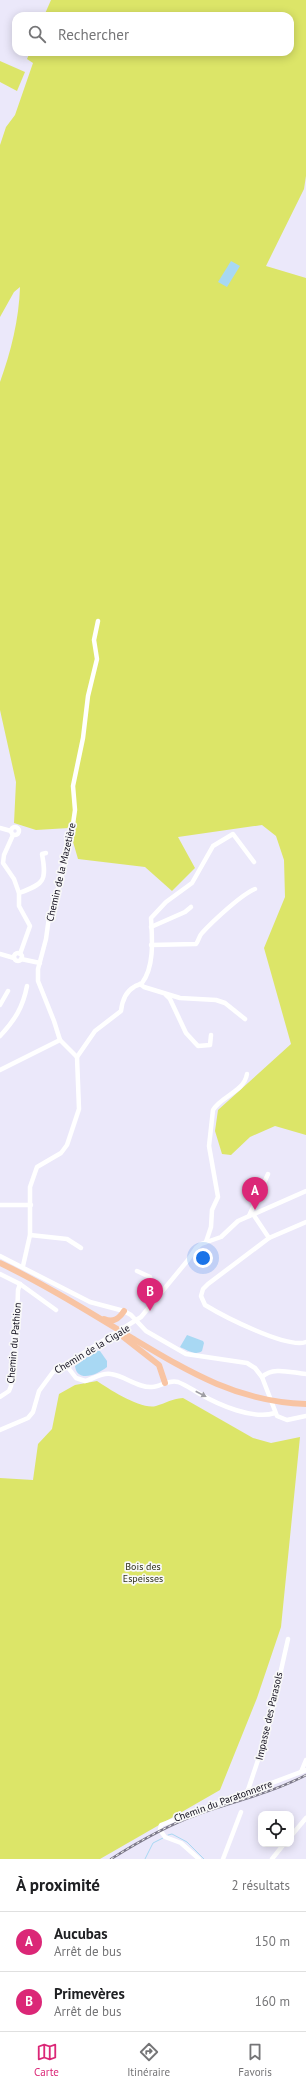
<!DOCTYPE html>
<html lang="fr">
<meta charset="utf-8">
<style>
body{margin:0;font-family:"PT Sans",sans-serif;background:#f6f6f6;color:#202124}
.controls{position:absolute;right:12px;bottom:12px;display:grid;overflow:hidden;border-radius:8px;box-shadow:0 2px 10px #0003}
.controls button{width:36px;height:36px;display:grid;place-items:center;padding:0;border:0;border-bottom:1px solid #e0e0e0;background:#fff;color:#202124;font:20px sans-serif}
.you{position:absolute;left:203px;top:1258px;width:14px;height:14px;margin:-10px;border:3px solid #fff;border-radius:50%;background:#1a73e8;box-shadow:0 0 0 6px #1a73e833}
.badge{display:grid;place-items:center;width:26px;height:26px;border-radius:50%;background:#db2777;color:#fff;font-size:13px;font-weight:700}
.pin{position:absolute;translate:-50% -33px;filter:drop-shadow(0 1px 2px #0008)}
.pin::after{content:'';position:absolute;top:21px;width:14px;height:12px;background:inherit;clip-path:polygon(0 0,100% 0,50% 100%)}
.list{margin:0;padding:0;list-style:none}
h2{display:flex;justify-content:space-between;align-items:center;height:52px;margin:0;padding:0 16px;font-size:17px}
h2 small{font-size:13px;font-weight:400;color:#757577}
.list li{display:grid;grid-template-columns:26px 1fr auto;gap:12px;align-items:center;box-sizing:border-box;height:60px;padding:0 16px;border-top:1px solid #e0e0e0}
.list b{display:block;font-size:15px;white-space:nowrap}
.list p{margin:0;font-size:13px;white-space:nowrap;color:#757577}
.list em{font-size:13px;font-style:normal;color:#757577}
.icon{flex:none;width:22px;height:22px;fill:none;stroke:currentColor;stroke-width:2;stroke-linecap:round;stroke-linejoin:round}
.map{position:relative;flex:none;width:306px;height:1859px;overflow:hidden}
.search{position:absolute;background:#fff;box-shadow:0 2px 10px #0003;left:12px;right:12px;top:12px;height:44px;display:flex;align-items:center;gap:10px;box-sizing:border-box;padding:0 14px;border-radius:12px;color:#757577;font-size:15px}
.sheet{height:172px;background:#fff}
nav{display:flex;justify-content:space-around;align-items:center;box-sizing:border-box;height:56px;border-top:1px solid #e0e0e0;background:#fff;font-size:11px;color:#757577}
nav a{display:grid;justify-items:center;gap:2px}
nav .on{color:#db2777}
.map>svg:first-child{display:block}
</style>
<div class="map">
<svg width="306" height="1859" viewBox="0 0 306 1859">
<rect width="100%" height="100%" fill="#ebe8fa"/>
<g fill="#dce568">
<path d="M51 0H306V176L304 189 266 266 306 278V1135L275 1126 250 1137 231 1155 222 1154 215 1131 218 1110 291 1044 264 948 285 897 284 860 276 836 262 825 178 837 195 868 172 891 145 867 78 859 69 828 36 830 14 823 16 782 0 710V382C11 352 19 319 20 287L14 292 0 317V145L6 127 15 115 33 63 27 59 30 52H290V16H44Z"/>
<polygon points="0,61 25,72 17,91 0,82"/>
<path d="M97 1381C109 1389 141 1410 156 1406 166 1403 171 1399 183 1398L253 1438 271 1443 300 1437 281 1627 257 1698 220 1790 100 1859H0V1478L33 1480 38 1444 52 1429 59 1394 75 1385Z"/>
</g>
<g fill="#a8d8f3">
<polygon points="231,261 240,266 227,287 218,282"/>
<path d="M187 1335 203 1341 204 1343 202 1351C195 1356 187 1350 180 1347Z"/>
<path d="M96 1351H100L107 1361V1367C97 1375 77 1383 75 1366Z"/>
</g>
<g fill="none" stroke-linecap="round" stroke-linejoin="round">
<g stroke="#a8d8f3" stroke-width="1">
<polyline points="168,1835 172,1834 187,1842 204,1859"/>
<polyline points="145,1859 153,1843 163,1838"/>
</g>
<g stroke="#fff" stroke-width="4.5">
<circle cx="15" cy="831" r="4"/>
<polyline points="0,828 11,831"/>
<polyline points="13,835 4,855 3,863 14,879 19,893 19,906 30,926 20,954"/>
<path d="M19 893C44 884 47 881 42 854L46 853"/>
<polyline points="151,927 185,912 191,907"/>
<path d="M151 945 196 944C199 940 199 936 202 933 213 921 242 894 255 889"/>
<circle cx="18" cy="957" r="4"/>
<polyline points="0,954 14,958"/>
<polyline points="21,959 40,963"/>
<polyline points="140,984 144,987 180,998 216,1000 225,1003 245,1019"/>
<polyline points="166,995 170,999 186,1033 198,1046 210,1045 211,1035"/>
<polyline points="0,1005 8,991"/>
<path d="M0 1036C15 1020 23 1007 27 986"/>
<path d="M77 1057 95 1031 121 1011C122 1002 125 992 134 987 136 985 140 985 142 983 155 966 152 937 151 918L166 902 192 883 213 846 233 834 254 862"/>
<polyline points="0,1070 60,1040"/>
<polyline points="0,1205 31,1205"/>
<polyline points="253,1214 269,1238"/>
<polyline points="249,1216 268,1174"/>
<path d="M306 1222 269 1238 208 1284 203 1289 201 1296 205 1305C223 1316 287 1349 306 1342"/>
<polyline points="30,1235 67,1239 81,1248"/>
<path d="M206 1242 211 1227 212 1210 218 1197 209 1146 213 1110C221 1096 244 1092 247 1074"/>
<polyline points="0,1256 90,1302 124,1311 131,1315 146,1331 186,1354 247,1363 255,1368 262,1377"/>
<polyline points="23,1266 30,1235 30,1187 37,1167 61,1153 67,1145 79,1109 77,1057 60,1040 54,1021 38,981 38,969 46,939 49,917 60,883 72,831 75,810 73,786 83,738 88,696 97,659 94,640 98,621"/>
<polyline points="137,1271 150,1277 152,1284 149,1293 155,1301"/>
<polyline points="0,1274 20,1284 56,1310"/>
<path d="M66 1365 76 1378 85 1381C93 1379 102 1372 111 1374 125 1376 138 1388 152 1387 161 1387 168 1379 178 1382 186 1385 193 1390 200 1394 219 1405 253 1420 275 1413"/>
<path d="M306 1374C292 1373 273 1366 262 1377L277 1416 287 1420 306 1416"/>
<polyline points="0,1397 9,1391 11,1386 17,1320 18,1290 20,1284"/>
<polyline points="0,1430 28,1418 33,1412 39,1391 53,1372 141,1317 188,1260 196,1248 201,1244 221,1237 238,1221 306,1191"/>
<polyline points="301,1772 306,1760"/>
<polyline points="247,1793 267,1733 288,1639"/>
<polyline points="291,1836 306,1818"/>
<polyline points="199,1859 181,1843 165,1837 160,1830 161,1825 306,1770"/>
<polyline points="223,1859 241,1812"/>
<polyline points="272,1859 284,1844"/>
</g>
<g stroke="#f8c4a3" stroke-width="6">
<path d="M0 1263C46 1285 89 1312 132 1338 189 1372 238 1402 306 1404"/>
<path d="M104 1319C113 1323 119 1319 124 1311"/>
<polyline points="122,1336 159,1365 165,1383"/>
</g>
<defs>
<path id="rail" d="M111 1859C138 1842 166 1826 196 1815 232 1802 272 1793 306 1775"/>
</defs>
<use href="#rail" stroke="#7d7a8a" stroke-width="2.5"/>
<use href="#rail" stroke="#f8f8f8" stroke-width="1" stroke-dasharray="3" stroke-linecap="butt"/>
</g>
<defs><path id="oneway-solid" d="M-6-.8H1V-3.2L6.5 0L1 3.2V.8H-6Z"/></defs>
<use fill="#9f9ea4" href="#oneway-solid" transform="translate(201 1394) rotate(27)"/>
<g text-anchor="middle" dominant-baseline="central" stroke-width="3.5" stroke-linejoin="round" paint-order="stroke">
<g font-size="10" fill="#0f0c1b" stroke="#f8f8f8">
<text transform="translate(61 872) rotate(-77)">Chemin de la Mazetière</text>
<text transform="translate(14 1343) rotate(-85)">Chemin du Pathion</text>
<text transform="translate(92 1349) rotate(-31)">Chemin de la Cigale</text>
<text transform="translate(269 1716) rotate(-77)">Impasse des Parasols</text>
<text transform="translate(223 1801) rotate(-20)">Chemin du Paratonnerre</text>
</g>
<g font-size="10" fill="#31331c" stroke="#f8f8f8">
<text x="143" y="1566">Bois des<tspan x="143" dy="12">Espeisses</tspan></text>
</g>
</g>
</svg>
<div class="controls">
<button><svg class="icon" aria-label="locate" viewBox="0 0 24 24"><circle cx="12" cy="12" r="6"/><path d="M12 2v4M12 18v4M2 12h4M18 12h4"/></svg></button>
</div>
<div class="you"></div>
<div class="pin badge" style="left:255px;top:1210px">A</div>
<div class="pin badge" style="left:150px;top:1311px">B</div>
<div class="search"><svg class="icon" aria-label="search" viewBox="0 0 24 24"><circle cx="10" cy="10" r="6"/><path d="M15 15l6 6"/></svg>Rechercher</div>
</div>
<section class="sheet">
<h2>À proximité<small>2 résultats</small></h2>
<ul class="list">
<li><span class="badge">A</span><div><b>Aucubas</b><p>Arrêt de bus</p></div><em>150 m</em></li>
<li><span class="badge">B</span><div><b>Primevères</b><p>Arrêt de bus</p></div><em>160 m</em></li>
</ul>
</section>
<nav>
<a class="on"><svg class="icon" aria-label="map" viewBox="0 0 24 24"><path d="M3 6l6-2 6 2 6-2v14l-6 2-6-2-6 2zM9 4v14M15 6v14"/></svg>Carte</a>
<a><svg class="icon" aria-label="directions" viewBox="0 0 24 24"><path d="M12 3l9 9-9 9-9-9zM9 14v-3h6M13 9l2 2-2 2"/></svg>Itinéraire</a>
<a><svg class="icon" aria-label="saved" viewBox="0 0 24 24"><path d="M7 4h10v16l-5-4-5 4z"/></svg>Favoris</a>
</nav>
